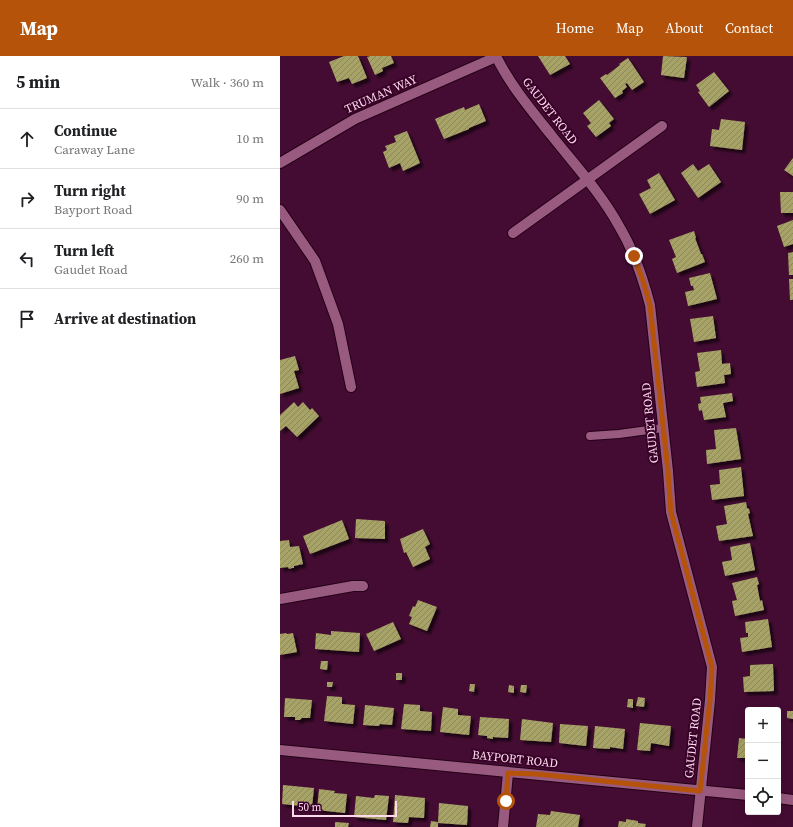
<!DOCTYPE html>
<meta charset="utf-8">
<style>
body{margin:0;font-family:"Source Serif 4",serif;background:#f6f6f6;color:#202124}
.controls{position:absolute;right:12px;bottom:12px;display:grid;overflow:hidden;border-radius:4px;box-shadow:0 4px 16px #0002}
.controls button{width:36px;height:36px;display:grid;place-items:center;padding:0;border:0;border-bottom:1px solid #e0e0e0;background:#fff;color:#202124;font:20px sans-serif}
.scale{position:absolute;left:12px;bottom:10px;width:105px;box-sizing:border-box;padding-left:4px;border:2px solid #fdd9ec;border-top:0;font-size:11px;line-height:14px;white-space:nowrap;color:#fdd9ec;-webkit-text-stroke:3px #390228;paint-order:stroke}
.stop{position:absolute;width:12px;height:12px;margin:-9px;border:3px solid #b45309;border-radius:50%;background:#fff}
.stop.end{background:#b45309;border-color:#fff;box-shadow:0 1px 4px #0008}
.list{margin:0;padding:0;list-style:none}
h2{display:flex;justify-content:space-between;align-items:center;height:52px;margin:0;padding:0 16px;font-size:17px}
h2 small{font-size:13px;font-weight:400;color:#757577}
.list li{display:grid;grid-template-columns:26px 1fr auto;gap:12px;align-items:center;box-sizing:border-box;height:60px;padding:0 16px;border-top:1px solid #e0e0e0}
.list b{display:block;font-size:15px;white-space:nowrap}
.list p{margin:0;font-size:13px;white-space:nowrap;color:#757577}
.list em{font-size:13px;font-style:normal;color:#757577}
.icon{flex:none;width:22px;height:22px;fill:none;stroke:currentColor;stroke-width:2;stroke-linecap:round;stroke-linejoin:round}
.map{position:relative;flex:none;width:513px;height:771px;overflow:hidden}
header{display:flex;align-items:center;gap:24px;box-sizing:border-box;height:56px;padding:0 20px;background:#b45309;color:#fff}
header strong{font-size:19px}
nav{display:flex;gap:22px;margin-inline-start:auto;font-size:14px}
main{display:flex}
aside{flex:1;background:#fff}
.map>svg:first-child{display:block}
</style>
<header>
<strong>Map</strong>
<nav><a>Home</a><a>Map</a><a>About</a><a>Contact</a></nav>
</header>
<main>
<aside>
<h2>5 min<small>Walk · 360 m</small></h2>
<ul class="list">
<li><svg class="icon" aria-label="ahead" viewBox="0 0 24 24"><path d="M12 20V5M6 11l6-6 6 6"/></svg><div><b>Continue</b><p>Caraway Lane</p></div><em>10 m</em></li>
<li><svg class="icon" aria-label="right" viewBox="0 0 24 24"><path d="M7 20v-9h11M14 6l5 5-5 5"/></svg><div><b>Turn right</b><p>Bayport Road</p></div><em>90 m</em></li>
<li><svg class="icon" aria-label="left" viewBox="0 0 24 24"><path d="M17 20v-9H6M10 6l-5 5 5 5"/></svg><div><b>Turn left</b><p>Gaudet Road</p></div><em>260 m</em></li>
<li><svg class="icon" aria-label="arrive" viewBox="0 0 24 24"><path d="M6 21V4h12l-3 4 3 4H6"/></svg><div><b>Arrive at destination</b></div></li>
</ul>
</aside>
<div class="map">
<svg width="513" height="771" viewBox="0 0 513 771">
<defs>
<pattern id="building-hatch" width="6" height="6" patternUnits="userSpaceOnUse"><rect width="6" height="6" fill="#a7a366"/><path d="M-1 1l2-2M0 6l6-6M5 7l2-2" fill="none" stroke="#8c865d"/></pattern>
<filter id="shadow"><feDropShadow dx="3.5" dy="3.5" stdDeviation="1" flood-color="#0009"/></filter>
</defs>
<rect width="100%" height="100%" fill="#440c32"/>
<g fill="url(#building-hatch)" filter="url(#shadow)">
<polygon points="64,0 78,0 87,22 72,28 69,22 57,26 49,6"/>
<polygon points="90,0 111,0 114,7 102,12 103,15 95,19 87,1"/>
<polygon points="258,0 285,0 290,8 270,19"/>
<polygon points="383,0 407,1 404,22 381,19"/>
<polygon points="348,2 364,26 352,34 347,27 345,28 347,31 342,35 343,37 335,42 320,22 326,18 327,19 340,9 339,8"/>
<polygon points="434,16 449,35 429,51 418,36 420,35 416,29"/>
<polygon points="319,44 334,63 329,67 331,70 316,81 307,70 311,67 303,57"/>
<polygon points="199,48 206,65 189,72 189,73 164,83 155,63 184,51 185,54"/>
<polygon points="441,63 465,66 462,94 430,90 432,73 439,74"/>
<polygon points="127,75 140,107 123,115 120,107 109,112 103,96 107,94 105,90 116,86 114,80"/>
<polygon points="513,102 513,120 504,114"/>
<polygon points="413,108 418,115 429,108 441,126 418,142 401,117"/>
<polygon points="379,117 395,144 370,158 359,138 371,132 367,124"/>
<polygon points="500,136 513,136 513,157 501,157"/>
<polygon points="513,164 513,188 504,191 497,170"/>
<polygon points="414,175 416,182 415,182 421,198 422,198 425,206 397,217 392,203 396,201 389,184"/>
<polygon points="513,196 513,219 509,219 508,197"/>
<polygon points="430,217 437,243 408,250 405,236 414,234 413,230 411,230 409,222"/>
<polygon points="509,223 513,223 513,244 510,244"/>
<polygon points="433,260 436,282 414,286 410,263"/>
<polygon points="441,294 442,308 450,307 451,318 444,319 445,327 417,331 415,316 420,315 417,297"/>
<polygon points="15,300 19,314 14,315 19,332 0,338 0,304"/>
<polygon points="452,337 453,345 443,347 446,361 424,364 422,354 419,355 418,348 421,347 420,341"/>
<polygon points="14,346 18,351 23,346 30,354 32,352 39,360 17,381 6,370 0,375 0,359"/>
<polygon points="456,372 461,403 427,408 426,394 436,393 434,374"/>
<polygon points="461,411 464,440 432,444 430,429 440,428 439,414"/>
<polygon points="466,446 467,452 469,453 470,457 468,458 473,480 439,485 436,470 447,468 444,450"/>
<polygon points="76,463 105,465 105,483 75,482"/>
<polygon points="62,464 69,483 30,498 23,480"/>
<polygon points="143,473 150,488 145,491 150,503 133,511 126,496 124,497 120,483"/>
<polygon points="9,484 10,491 19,490 23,508 14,510 14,512 12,512 9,513 8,511 0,512 0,485"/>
<polygon points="470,487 475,514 445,520 442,506 452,504 450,491"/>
<polygon points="477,521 479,528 477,529 480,545 482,544 484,554 455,560 452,545 457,544 452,527"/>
<polygon points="138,544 157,551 147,575 129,568 132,561 129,560 133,550 135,551"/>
<polygon points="488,563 492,591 462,596 460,582 468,581 468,577 466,577 465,566"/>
<polygon points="113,566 121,583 94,595 86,578"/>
<polygon points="51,575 80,577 79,596 35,593 36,577 51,579"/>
<polygon points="6,577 7,578 13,577 17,596 0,599 0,578"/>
<polygon points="41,605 48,605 47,614 40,613"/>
<polygon points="493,608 494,635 464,636 463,621 470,620 470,609"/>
<rect x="116" y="617" width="6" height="7"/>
<polygon points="47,626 53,626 52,631 47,631"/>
<polygon points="190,628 195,628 194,636 189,635"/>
<polygon points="229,629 234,630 234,637 228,636"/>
<polygon points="241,629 247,629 246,637 240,636"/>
<polygon points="47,640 62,641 62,648 75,649 73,668 44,665"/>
<polygon points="358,641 365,642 364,651 356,650"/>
<polygon points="5,642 32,644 30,662 22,662 20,664 15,664 15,661 4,661"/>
<polygon points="348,643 353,643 353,652 347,651"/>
<polygon points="124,648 140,649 140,655 152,656 151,675 121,673"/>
<polygon points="85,649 114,652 112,669 100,668 99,670 83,669"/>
<polygon points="163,651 178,653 178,659 191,660 189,679 160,676"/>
<polygon points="507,655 513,655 513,663 507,662"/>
<polygon points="200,661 229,663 228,682 213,681 213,683 207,682 207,680 198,679"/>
<polygon points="242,663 273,667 271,686 240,684"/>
<polygon points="360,667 391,670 389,690 371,687 370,695 357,694"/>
<polygon points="280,668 308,670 306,690 279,687"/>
<polygon points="315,670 345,673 343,693 330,691 330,693 313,692"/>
<polygon points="459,682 468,683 468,705 465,705 465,702 457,702"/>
<polygon points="3,729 34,732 32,751 2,748"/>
<polygon points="39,733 55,735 54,737 67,738 65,757 37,754"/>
<polygon points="95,739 109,740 106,764 74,761 76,740 94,742"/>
<polygon points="115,739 145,742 144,762 129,761 128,767 113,766"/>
<polygon points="159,747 188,750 187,769 158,767 158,771 150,771 151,765 158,766"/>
<polygon points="271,755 300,759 298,771 256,771 258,758 270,759"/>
<polygon points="346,763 358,765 358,767 366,768 365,771 338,771 339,765 346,766"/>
<polygon points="55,766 69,767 68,771 55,771"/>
</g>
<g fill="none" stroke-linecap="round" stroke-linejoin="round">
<defs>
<polyline id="service" points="310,380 339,378 383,372"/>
<g id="minor">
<path d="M216 0C230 29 252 55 272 80 295 109 321 137 339 170 354 195 363 222 370 249L388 415 391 456 432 611 430 644 417 771"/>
<polyline points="0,107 75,63 216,1"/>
<polyline points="0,154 35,205 58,268 71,331"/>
<polyline points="233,177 382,70"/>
<polyline points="0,543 73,530 83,530"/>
<polyline points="0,694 468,739"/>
<polyline points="498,742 513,744"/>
<polyline points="223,771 228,717"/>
</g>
</defs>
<use href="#service" stroke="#240017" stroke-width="10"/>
<use href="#minor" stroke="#240017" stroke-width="12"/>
<use href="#service" stroke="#995a7f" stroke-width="8"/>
<use href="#minor" stroke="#995a7f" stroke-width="10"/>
</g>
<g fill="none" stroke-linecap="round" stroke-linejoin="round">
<polyline stroke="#b45309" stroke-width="5" points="226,745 228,717 256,718 420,735 430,644 432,611 391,456 388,415 370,249 364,228 354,200"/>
</g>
<g text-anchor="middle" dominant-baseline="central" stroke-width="4" stroke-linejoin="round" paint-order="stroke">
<g font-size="12" fill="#fdd9ec" stroke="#390228">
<text transform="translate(101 38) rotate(-24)">TRUMAN WAY</text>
<text transform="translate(270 55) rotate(52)">GAUDET ROAD</text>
<text transform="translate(370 367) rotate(-96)">GAUDET ROAD</text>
<text transform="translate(413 682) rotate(-84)">GAUDET ROAD</text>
<text transform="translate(235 703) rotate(6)">BAYPORT ROAD</text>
</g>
</g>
</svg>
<div class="controls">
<button>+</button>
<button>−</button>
<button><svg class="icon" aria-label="locate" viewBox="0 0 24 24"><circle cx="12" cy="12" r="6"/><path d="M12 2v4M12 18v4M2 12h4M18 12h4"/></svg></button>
</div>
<div class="scale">50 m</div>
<div class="stop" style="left:226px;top:745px"></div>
<div class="stop end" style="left:354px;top:200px"></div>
</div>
</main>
